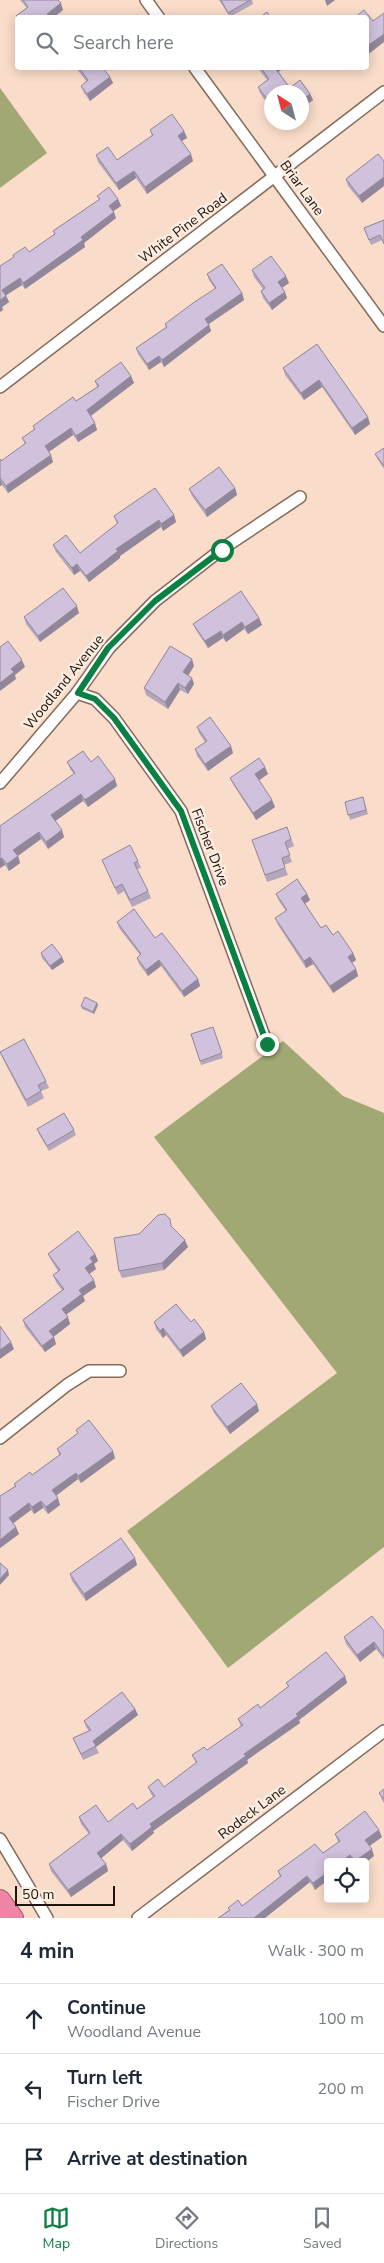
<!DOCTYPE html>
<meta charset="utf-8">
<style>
body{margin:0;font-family:"Nunito Sans",sans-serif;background:#f6f6f7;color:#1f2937}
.controls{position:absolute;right:15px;bottom:15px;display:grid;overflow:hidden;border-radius:5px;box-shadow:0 2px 12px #0003}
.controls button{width:45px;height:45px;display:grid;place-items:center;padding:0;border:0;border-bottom:1px solid #e0e1e3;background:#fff;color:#1f2937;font:25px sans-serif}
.compass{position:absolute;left:264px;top:85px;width:45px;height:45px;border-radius:50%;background:#fff;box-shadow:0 2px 12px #0003;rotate:324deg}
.scale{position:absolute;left:15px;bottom:12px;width:100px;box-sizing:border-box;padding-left:5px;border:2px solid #1e140d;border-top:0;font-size:14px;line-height:18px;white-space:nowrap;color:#1e140d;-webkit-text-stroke:4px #fdece0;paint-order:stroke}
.stop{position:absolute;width:15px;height:15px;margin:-11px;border:4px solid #0b8043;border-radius:50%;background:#fff}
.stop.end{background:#0b8043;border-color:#fff;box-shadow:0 1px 5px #0008}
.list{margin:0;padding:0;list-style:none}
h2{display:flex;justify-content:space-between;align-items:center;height:65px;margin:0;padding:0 20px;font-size:21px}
h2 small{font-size:16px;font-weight:400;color:#747a83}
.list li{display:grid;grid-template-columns:32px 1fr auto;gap:15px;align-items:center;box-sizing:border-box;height:70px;padding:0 20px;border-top:1px solid #e0e1e3}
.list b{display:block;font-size:19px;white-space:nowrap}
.list p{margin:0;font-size:16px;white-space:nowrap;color:#747a83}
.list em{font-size:16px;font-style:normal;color:#747a83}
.icon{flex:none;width:28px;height:28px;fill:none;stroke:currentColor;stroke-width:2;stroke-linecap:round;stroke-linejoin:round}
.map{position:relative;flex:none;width:384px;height:1918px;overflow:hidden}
.search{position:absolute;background:#fff;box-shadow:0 2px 12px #0003;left:15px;right:15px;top:15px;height:55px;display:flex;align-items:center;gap:12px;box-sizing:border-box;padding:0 18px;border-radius:5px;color:#747a83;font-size:19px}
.sheet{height:275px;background:#fff}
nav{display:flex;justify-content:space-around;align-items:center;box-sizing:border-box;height:70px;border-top:1px solid #e0e1e3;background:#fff;font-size:14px;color:#747a83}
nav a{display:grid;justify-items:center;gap:2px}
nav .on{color:#0b8043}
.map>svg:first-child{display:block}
</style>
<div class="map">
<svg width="384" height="1918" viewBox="0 0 384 1918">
<rect width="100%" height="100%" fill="#f9dcc9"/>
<g fill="#a1a874">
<polygon points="0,88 47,153 0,188"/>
<polygon points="283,1041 343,1096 384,1113 384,1547 228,1668 127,1531 337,1373 154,1137"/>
</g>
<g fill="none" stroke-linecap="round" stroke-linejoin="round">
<defs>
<g id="street">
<polyline points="146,0 159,18"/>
<polyline points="195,68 384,326"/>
<polyline points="0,387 384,92"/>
<polyline points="77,693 95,699 114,718 181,811 267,1044"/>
<polyline points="0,783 77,693 109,648 155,601 222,549 300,497"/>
<polyline points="0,1438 67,1385 89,1371 120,1371"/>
<polyline points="0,1839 47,1918"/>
<polyline points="138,1918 384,1731"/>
</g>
<polyline id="highway" points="0,1900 13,1918"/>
</defs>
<use href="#street" stroke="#836a5a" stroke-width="14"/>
<use href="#highway" stroke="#a55d70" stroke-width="22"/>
<use href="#street" stroke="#fff" stroke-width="11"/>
<use href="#highway" stroke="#ee85a5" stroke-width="20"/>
</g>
<g fill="#b3a6bd">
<polygon points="20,0 58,0 63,10 18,18 18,20 16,16 27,8"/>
<polygon points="219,0 252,0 253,4 230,17"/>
<polygon points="76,68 103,68 110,77 113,83 90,101 84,93 81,86 87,82"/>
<polygon points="258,68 280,68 281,70 278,71 290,88 300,80 310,94 313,100 302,108 302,92 272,92 272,104 269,106 260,93 258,87 267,80"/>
<polygon points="150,130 184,131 187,138 182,141 193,161 147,194 136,178 119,190 98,162 96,155 117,160 152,136"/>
<polygon points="384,161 362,203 348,186 346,179"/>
<polygon points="97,196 118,199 121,206 113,211 116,218 84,243 85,247 25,289 22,285 6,295 9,302 2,307 3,310 0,312 14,257 13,255 29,252 55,234 53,231 99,200"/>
<polygon points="384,220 382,240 371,245 364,228"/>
<polygon points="252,270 289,283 282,288 287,298 272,310 263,298 261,291 263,289 254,277"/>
<polygon points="207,274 242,293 244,300 209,324 211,331 164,367 161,362 149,370 138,354 136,348 166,327 165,324 215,289 209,280"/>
<polygon points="317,344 370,424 355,435 322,387 304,400 285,375 283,368"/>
<polygon points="131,376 134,383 91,416 97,430 78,442 73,435 49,452 53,462 8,493 2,485 0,486 0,459 1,461 25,444 22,438 34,430 33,426 76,401 97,387 95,381"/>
<polygon points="384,448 384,469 378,460 375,454"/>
<polygon points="235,488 237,495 207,517 192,496 189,489"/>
<polygon points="174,515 176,522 163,531 161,527 120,556 120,558 89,582 80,571 74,575 56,552 53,545 80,553 117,524 114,516"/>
<polygon points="79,613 40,642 26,624 24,617"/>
<polygon points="259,618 262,625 248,634 244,629 226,642 223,638 208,648 196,630 193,624"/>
<polygon points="194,666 188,675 194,684 188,694 180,690 168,709 146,695 144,688"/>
<polygon points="197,727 233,753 208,771 197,756 195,749 205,742 199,733"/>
<polygon points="67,762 91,762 117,786 88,807 83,801 55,821 64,837 48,849 41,839 18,856 20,863 9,871 5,865 0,868 0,826 74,774 70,769"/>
<polygon points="268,774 259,780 272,800 275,807 256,820 233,784 230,778"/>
<polygon points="363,797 368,814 350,820 345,802"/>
<polygon points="287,827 294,846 287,849 292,862 284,865 288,875 267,882 252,840"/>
<polygon points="102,860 138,861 141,868 137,869 148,891 151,898 132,907 124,891 118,895"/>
<polygon points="276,894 307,894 310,900 305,904 321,928 333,935 353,953 356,960 352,963 356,969 358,976 333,993 313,964 306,968 278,925 275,918 286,911 279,901"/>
<polygon points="117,922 155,938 198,979 200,986 184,997 161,966 148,976 139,964 137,958 140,955 119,928"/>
<polygon points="41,953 62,957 64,962 52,970 42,958"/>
<polygon points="98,1005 94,1014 82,1009 81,1006"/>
<polygon points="213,1027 223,1058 201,1065 191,1034"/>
<polygon points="0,1052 46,1081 49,1088 41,1091 44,1098 28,1107 3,1059"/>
<polygon points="37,1129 74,1130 76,1135 49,1151 39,1134"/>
<polygon points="172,1227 188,1247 164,1270 122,1278 119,1271"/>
<polygon points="48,1254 95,1254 98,1261 94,1264 96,1269 89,1274 96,1287 83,1296 85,1301 66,1315 70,1324 53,1337 56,1344 45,1352 25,1327 23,1320 62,1290 56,1282 53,1275 58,1271 51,1260"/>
<polygon points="154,1322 191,1322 204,1332 206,1339 183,1357 166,1335 163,1338 156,1329"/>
<polygon points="211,1406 259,1411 230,1434 214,1413"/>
<polygon points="76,1430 115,1458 81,1483 78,1479 56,1496 60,1505 48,1514 43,1508 34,1514 31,1510 13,1523 19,1534 0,1548 0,1496 15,1486 14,1484 32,1475 59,1455 57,1449 78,1433"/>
<polygon points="137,1565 86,1601 72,1581 70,1574"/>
<polygon points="384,1631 384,1659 376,1649 360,1662 346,1644 344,1637"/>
<polygon points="345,1676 347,1683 299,1720 300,1723 247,1760 248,1763 153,1831 154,1833 132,1851 123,1840 101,1858 106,1864 108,1871 71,1897 51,1871 49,1864 89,1834 81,1824 79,1817 108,1822 137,1809 153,1797 151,1794 148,1787 164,1787 196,1763 192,1755 207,1750 241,1727 238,1719 260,1708 288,1687 286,1683"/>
<polygon points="135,1709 138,1715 96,1747 99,1753 83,1760 73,1738 89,1731 86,1727 84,1721"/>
<polygon points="384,1789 384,1803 382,1800 379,1793"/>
<polygon points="335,1834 382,1837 369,1846 374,1856 365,1863 365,1862 328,1862 315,1890 310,1882 265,1918 218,1918 229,1910 228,1908 242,1906 280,1877 278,1871 323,1853 338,1842"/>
</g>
<g fill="#92879a">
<polygon points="325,0 335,0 327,6"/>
<polygon points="61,3 63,10 53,18 47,14"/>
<polygon points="384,34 384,42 366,56 366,47"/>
<polygon points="275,68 280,68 281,70 277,73"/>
<polygon points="110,77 113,83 90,101 87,94"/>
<polygon points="310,94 313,100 302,108 302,100"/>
<polygon points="270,97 272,100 272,104 269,106 267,99"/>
<polygon points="184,131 187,138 180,142 178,136"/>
<polygon points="191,154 193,161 147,194 145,187"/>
<polygon points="134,171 136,178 119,190 116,183"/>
<polygon points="384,177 384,186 362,203 359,196"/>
<polygon points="118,199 121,206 112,212 109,206"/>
<polygon points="114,212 116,218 84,243 85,247 25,289 23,283 81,237"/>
<polygon points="286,276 289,283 280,289 278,282"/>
<polygon points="20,278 22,285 5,296 2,290"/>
<polygon points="285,292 287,298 272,310 269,303"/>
<polygon points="242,293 244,300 207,325 205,319"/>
<polygon points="6,296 9,302 2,307 3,310 0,312 0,300"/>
<polygon points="209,325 211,331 164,367 162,360"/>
<polygon points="159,356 161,362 149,370 147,364"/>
<polygon points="131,376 134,383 89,417 87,410"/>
<polygon points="319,380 322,387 304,400 301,393"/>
<polygon points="368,417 370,424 355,435 352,428"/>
<polygon points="95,423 97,430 78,442 76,436"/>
<polygon points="71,428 73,435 47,453 45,446"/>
<polygon points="51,455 53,462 8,493 6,486"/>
<polygon points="0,479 2,485 0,486"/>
<polygon points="235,488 237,495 207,517 205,510"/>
<polygon points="174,515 176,522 163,531 161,524"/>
<polygon points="159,520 161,527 120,556 120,558 89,582 86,576 116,549"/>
<polygon points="77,564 80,571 74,575 72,568"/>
<polygon points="77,606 79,613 40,642 38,636"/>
<polygon points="259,618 262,625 248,634 245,627"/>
<polygon points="242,622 244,629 226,642 223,635"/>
<polygon points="221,631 223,638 208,648 205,641"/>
<polygon points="192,659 194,666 186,679 183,672"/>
<polygon points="22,660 25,667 15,675 16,679 0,691 0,683 11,669"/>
<polygon points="192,678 194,684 188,694 185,688"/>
<polygon points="178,683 180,690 168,709 165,702"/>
<polygon points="231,746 233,753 208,771 205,764"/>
<polygon points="265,767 268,774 258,781 255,774"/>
<polygon points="115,779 117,786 88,807 85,800"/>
<polygon points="81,794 83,801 54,822 51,815"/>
<polygon points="272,800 275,807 256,820 253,813"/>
<polygon points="62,830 64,837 48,849 46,842"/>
<polygon points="39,832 41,839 16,857 13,850"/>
<polygon points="18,856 20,863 9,871 7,864"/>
<polygon points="2,858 5,865 0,868 0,859"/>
<polygon points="307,894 310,900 303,905 301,898"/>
<polygon points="353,953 356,960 350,964 348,957"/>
<polygon points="62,957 64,962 52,970 50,966"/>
<polygon points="310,957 313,964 306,968 304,961"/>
<polygon points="159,960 161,966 148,976 146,970"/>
<polygon points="356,969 358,976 333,993 330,986"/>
<polygon points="198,979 200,986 184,997 182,991"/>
<polygon points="97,1003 98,1005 94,1014 93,1012"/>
<polygon points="185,1240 188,1247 164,1270 162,1263"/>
<polygon points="95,1254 98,1261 94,1264 96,1269 88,1275 85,1268 90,1258"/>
<polygon points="94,1280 96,1287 83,1296 85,1301 64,1316 62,1309 79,1290"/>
<polygon points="68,1317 70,1324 52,1338 49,1331"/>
<polygon points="163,1328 166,1335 163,1338 160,1331"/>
<polygon points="204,1332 206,1339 183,1357 180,1350"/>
<polygon points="54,1337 56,1344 45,1352 42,1346"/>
<polygon points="11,1342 14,1349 0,1359 0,1350"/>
<polygon points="257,1404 259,1411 230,1434 227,1427"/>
<polygon points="113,1451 115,1458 81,1483 78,1476"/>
<polygon points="76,1473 78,1479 54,1497 52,1490"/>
<polygon points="58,1498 60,1505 48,1514 46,1507"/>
<polygon points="41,1501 43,1508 34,1514 32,1507"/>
<polygon points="29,1503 31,1510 11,1525 9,1518"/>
<polygon points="16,1527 19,1534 0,1548 0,1540"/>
<polygon points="135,1558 137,1565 86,1601 84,1594"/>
<polygon points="8,1570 9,1575 0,1585 0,1579"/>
<polygon points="374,1642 376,1649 360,1662 357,1655"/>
<polygon points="345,1676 347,1683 299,1720 300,1723 247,1760 248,1763 153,1831 154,1833 132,1851 130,1844 150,1824 244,1754"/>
<polygon points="135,1709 138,1715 96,1747 93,1741"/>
<polygon points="379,1830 382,1837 368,1847 365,1840"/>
<polygon points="121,1834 123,1840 99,1860 97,1853"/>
<polygon points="372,1849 374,1856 365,1863 365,1862 355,1862"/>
<polygon points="350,1855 353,1862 341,1862"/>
<polygon points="106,1864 108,1871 71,1897 68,1890"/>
<polygon points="328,1872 328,1880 315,1890 313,1883"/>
<polygon points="307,1876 310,1882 265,1918 254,1918"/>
</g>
<g fill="#d0c1dc" stroke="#92879a">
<polygon points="23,0 58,0 61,3 47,14 53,18 18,18 16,16 28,7"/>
<polygon points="221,0 250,0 228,13"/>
<polygon points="364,10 373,21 384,13 384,34 366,47 366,18 354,18"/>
<polygon points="267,12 271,18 259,18"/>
<polygon points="79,68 103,68 110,77 87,94 81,86 88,80"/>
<polygon points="261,68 275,68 290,88 300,80 310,94 302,100 302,92 272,92 272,98 270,97 267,99 258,87 269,79"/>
<polygon points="172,114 184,131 178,136 191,154 145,187 134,171 116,183 96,155 108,147 117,160 153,135 150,130"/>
<polygon points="378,154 384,161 384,177 359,196 346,179"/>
<polygon points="109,187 118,199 109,206 114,212 81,237 83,240 23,283 20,278 2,290 6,296 0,300 0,266 14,257 13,255 25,247 29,252 55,234 53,231 100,199 97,196"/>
<polygon points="384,220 384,244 380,235 369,240 364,228"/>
<polygon points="271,256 286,276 278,282 285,292 269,303 261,291 265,288 252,270"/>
<polygon points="222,264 242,293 205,319 209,325 162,360 159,356 147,364 136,348 167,327 165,324 193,303 216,288 207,274"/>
<polygon points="317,344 368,417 352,428 319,380 301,393 283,368"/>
<polygon points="121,362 131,376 87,410 95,423 76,436 71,428 45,446 51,455 6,486 0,478 0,459 1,461 26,443 22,438 35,429 33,426 73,397 76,401 99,386 95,381"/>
<polygon points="384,448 384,466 375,454"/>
<polygon points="219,467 235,488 205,510 189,489"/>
<polygon points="155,488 174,515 161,524 159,520 116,549 118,551 86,576 77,564 72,568 53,545 66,535 80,553 118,523 114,516"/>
<polygon points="63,588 77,606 38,636 24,617"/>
<polygon points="241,591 259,618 245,627 242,622 223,635 221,631 205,641 193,624"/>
<polygon points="8,641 22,660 11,669 14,672 0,683 0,647"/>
<polygon points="170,646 192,659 183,672 192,678 185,688 178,683 165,702 144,688"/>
<polygon points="210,717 231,746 205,764 195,749 207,741 197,727"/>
<polygon points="83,751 91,762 98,756 115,779 85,800 81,794 51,815 62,830 46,842 39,832 13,850 18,856 7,864 2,858 0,859 0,826 75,773 67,762"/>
<polygon points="259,758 265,767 255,774 272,800 253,813 230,778"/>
<polygon points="363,797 366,810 348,815 345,802"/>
<polygon points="287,827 291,839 285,842 290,855 282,858 285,868 265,875 252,840"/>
<polygon points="130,845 138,861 134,863 148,891 130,900 122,884 115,888 102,860"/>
<polygon points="297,879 307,894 301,898 321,928 326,925 333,935 338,931 353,953 348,957 356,969 330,986 310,957 304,961 275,918 287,910 276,894"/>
<polygon points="134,909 155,938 162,933 198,979 182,991 159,960 146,970 137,958 141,954 117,922"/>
<polygon points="52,944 62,957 50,966 41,953"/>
<polygon points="85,997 97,1003 93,1012 81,1006"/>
<polygon points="213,1027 222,1053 200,1061 191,1034"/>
<polygon points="24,1039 46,1081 38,1085 41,1091 26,1100 0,1052"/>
<polygon points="64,1113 74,1130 47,1146 37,1129"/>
<polygon points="165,1214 170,1219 171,1226 185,1240 162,1263 119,1271 114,1238 139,1234 158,1215"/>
<polygon points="78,1231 95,1254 90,1258 93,1262 85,1268 94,1280 79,1290 82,1294 62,1309 68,1317 49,1331 54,1337 42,1346 23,1320 64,1289 53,1275 60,1270 48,1254"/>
<polygon points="176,1304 191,1322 194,1319 204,1332 180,1350 163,1328 160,1331 154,1322"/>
<polygon points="0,1326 11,1342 0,1350"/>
<polygon points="241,1383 257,1404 227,1427 211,1406"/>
<polygon points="89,1420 113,1451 78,1476 76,1473 52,1490 58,1498 46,1507 41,1501 32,1507 29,1503 9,1518 16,1527 0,1540 0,1496 16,1486 14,1484 30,1472 32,1475 61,1454 57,1449 78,1433 76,1430"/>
<polygon points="121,1538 135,1558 84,1594 70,1574"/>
<polygon points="0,1563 8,1570 0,1579"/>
<polygon points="372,1616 384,1631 384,1656 374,1642 357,1655 344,1637"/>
<polygon points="326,1652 345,1676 296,1714 298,1716 244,1754 246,1756 150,1824 152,1827 130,1844 121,1834 97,1853 106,1864 68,1890 49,1864 90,1833 79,1817 96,1805 108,1822 133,1803 137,1809 155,1796 148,1787 158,1779 164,1787 197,1762 192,1755 204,1747 207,1750 243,1725 238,1719 258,1704 260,1708 289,1686 286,1683"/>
<polygon points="122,1692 135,1709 93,1741 96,1746 81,1754 73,1738 91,1730 84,1721"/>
<polygon points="384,1789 384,1799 379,1793"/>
<polygon points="365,1811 379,1830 365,1840 372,1849 355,1861 350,1855 341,1862 328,1862 328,1872 313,1883 307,1876 254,1918 218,1918 230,1910 228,1908 238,1900 242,1906 281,1876 278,1871 315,1844 323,1853 340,1841 335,1834"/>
</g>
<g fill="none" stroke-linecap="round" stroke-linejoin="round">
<polyline stroke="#0b8043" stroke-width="6" points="222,550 155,601 108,648 78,693 95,699 114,718 181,811 267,1044"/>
</g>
<g text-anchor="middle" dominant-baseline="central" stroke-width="5" stroke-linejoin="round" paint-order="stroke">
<g font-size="14" fill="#1e140d" stroke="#fdece0">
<text transform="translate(302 188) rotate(54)">Briar Lane</text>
<text transform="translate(183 228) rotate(-37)">White Pine Road</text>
<text transform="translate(64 682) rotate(-51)">Woodland Avenue</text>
<text transform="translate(210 847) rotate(69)">Fischer Drive</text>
<text transform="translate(252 1812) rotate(-37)">Rodeck Lane</text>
</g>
</g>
</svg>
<div class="controls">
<button><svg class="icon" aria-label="locate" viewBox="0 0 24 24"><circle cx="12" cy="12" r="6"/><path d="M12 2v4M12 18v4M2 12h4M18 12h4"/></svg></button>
</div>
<svg class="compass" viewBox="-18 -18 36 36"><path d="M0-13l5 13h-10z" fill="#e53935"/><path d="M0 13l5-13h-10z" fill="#747a83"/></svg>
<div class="scale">50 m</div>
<div class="stop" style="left:222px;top:550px"></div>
<div class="stop end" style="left:267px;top:1044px"></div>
<div class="search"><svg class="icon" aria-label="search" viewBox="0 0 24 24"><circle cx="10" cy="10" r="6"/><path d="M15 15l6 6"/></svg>Search here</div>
</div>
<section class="sheet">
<h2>4 min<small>Walk · 300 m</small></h2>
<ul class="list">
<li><svg class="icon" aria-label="ahead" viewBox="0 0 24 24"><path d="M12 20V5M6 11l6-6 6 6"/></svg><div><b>Continue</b><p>Woodland Avenue</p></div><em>100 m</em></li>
<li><svg class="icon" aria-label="left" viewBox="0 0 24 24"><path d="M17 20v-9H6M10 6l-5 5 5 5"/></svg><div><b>Turn left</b><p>Fischer Drive</p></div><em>200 m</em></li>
<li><svg class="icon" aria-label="arrive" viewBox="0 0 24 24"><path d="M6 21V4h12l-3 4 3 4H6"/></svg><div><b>Arrive at destination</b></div></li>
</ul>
</section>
<nav>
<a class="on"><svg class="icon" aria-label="map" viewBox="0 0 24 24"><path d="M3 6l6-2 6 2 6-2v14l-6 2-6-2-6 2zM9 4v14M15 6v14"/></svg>Map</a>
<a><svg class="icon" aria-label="directions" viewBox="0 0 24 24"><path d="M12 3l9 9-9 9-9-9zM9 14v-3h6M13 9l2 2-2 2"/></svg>Directions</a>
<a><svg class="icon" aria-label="saved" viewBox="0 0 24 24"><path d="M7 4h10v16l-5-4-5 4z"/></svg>Saved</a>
</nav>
